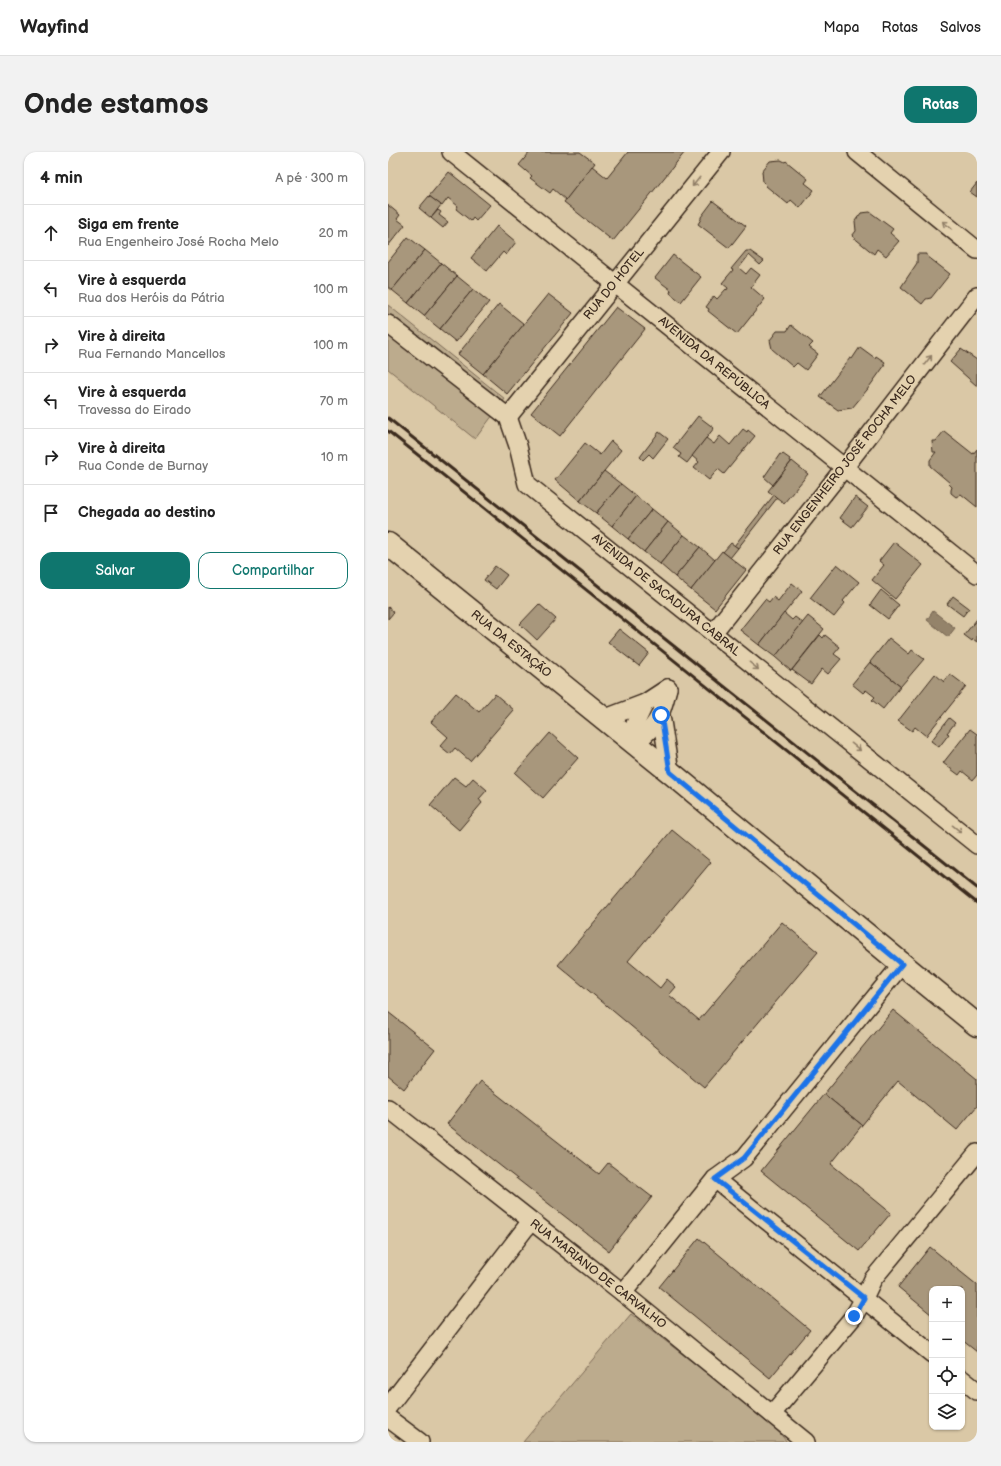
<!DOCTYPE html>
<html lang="pt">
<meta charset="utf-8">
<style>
body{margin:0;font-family:"Balsamiq Sans",sans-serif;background:#f2f2f2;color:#222}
.controls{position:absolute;right:12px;bottom:12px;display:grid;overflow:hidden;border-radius:8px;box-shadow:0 1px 3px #0004}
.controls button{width:36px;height:36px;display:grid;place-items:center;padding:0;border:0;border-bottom:1px solid #e0e0e0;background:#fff;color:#222;font:20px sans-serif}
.stop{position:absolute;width:12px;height:12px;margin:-9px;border:3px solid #1a73e8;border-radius:50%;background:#fff}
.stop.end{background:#1a73e8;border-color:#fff;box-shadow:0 1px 4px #0008}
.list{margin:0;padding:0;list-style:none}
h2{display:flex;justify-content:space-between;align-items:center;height:52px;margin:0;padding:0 16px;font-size:17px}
h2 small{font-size:13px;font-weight:400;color:#767676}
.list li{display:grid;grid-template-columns:26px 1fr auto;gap:12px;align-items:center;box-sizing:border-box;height:56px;padding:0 16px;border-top:1px solid #e0e0e0}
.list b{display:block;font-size:15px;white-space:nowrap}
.list p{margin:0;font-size:13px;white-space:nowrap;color:#767676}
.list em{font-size:13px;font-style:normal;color:#767676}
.actions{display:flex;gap:8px;padding:12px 16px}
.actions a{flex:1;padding:9px 0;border:1px solid #0f766e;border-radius:12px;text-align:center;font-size:14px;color:#0f766e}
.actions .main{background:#0f766e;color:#fff}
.icon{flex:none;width:22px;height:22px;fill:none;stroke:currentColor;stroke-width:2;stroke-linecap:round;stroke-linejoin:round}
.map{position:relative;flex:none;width:589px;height:1290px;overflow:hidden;border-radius:12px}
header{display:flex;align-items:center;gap:24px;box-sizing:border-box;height:56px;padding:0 20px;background:#fff;border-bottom:1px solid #e0e0e0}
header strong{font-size:19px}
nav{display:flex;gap:22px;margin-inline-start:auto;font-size:14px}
.intro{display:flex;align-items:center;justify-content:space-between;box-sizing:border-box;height:96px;padding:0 24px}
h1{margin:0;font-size:28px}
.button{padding:10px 18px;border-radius:12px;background:#0f766e;color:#fff;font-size:14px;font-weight:700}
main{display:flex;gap:24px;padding:0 24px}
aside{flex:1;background:#fff;border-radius:12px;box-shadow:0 1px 3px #0004}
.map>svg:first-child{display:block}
</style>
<header>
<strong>Wayfind</strong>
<nav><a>Mapa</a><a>Rotas</a><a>Salvos</a></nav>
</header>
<div class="intro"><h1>Onde estamos</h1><a class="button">Rotas</a></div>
<main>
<aside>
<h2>4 min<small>A pé · 300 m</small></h2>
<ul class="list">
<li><svg class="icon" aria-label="ahead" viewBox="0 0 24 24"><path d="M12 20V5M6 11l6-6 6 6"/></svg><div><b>Siga em frente</b><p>Rua Engenheiro José Rocha Melo</p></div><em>20 m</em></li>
<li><svg class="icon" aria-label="left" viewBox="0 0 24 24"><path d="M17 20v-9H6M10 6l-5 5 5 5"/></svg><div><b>Vire à esquerda</b><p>Rua dos Heróis da Pátria</p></div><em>100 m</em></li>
<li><svg class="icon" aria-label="right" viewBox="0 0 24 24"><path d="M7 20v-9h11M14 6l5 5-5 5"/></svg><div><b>Vire à direita</b><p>Rua Fernando Mancellos</p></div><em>100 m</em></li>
<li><svg class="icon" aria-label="left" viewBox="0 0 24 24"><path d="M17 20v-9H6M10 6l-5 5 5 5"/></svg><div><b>Vire à esquerda</b><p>Travessa do Eirado</p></div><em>70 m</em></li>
<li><svg class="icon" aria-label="right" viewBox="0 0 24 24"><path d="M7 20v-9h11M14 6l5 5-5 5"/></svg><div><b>Vire à direita</b><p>Rua Conde de Burnay</p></div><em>10 m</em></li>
<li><svg class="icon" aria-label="arrive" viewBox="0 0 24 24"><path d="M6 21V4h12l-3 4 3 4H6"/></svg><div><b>Chegada ao destino</b></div></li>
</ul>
<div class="actions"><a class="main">Salvar</a><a>Compartilhar</a></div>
</aside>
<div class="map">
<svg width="589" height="1290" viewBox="0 0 589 1290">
<rect width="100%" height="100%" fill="#dac8a6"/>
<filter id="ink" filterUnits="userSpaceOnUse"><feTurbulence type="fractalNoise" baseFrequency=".025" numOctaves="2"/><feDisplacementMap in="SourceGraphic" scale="8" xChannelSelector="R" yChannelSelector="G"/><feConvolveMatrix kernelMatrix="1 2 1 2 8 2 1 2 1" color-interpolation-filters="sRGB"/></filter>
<g filter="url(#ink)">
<g fill="#bcab8d" stroke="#7c6a56">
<polygon points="0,153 117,247 87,287 0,217"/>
<polygon points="243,1162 385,1273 399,1290 135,1290"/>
</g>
<polygon fill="#94836b" stroke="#705f4c" points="545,459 567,476 560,485 539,468"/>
<g fill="#a8977c" stroke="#3b2a1e">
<polygon points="142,0 192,0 207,11 178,48 165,37 162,41 142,26 144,24 131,13"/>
<polygon points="240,0 297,0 225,89 176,50 204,14 219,26"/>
<polygon points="393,8 397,10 398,9 420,27 417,31 426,38 412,56 403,48 400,52 378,34 378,33 375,30 374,19 382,9"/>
<polygon points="61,20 102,53 88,69 85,66 83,69 68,57 70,54 60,46 54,54 41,44"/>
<polygon points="589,31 589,45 582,40"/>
<polygon points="41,44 53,53 43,66 31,56"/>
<polygon points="325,49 358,74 341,96 310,72 313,67 313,65"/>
<polygon points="0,53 12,63 9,67 17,73 0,94"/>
<polygon points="50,58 53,60 51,63 60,70 55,76 43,66"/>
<polygon points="482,60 505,77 502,81 511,89 498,104 489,97 486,102 464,84 468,79 467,69 473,61"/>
<polygon points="109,74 128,90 118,103 115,100 99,119 83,106"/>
<polygon points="20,85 37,98 4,138 0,135 0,110"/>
<polygon points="37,98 53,111 20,151 4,138"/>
<polygon points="358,99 362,99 376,109 372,113 361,103 351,116 358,122 363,116 372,123 363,135 377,147 349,182 320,159 321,157 318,155 326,144 329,147 338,137 339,138 340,136 334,131 345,118 343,117"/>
<polygon points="529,102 539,102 539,104 562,122 543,146 538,147 534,152 513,135 529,111"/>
<polygon points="285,103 313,125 293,150 282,141 283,138 267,126"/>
<polygon points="53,111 69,124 36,164 20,151"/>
<polygon points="69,124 85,137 52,177 36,164"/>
<polygon points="85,137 101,150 68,190 52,177"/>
<polygon points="160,142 185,161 119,242 95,222"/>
<polygon points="111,152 136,172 95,222 70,202"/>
<polygon points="228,155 257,177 172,284 143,261"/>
<polygon points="403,173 425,191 421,195 430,202 418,218 409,211 405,215 384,197 382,188 389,179 399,179"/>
<polygon points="472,195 487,206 488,204 497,210 495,213 497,213 479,238 464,256 450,258 432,245 462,206 464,207"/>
<polygon points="573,197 589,208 589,234 562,210"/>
<polygon points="310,264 326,276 299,311 291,305 293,302 285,296"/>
<polygon points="355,277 359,280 360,278 367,284 336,322 330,317 321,328 306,316 311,310 304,304 318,286 326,292 332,284 342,293"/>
<polygon points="556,279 585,302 589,297 589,355 573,342 568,345 563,341 563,338 564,335 561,332 562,331 542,314 542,308 548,300 545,300 544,289 548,289"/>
<polygon points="271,280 280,287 265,306 261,302 255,308 252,305"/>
<polygon points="223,289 233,298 192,349 167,328 197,291 212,303"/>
<polygon points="392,302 394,303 395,302 402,307 401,309 403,310 385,333 376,325"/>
<polygon points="404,309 420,322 396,351 380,339"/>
<polygon points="216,319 233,332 208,361 192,349"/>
<polygon points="233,332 248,344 224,374 208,361"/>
<polygon points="386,343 389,346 350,396 346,394"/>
<polygon points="248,344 264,357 240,387 224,374"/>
<polygon points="467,345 480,355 464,375 452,366"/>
<polygon points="264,357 280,370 256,400 240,387"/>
<polygon points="280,370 296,383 272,412 256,400"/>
<polygon points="296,383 312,395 287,425 272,412"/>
<polygon points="506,390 535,413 507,447 484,428 496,413 491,409"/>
<polygon points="343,391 350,396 342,406 335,400"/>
<polygon points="312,395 327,408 303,438 287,425"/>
<polygon points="334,399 358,418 327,457 303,438"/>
<polygon points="449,412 471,430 455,449 457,451 446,465 422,446"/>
<polygon points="107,414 119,423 108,437 96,428"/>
<polygon points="404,431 414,439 371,493 352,478 377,447 381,450 385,445 390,449"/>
<polygon points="493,438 511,453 500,467 482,453"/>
<polygon points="565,444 581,456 575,464 559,452"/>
<polygon points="151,452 168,467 149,488 132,472"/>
<polygon points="0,455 6,460 0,467"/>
<polygon points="396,461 404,468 407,465 415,471 387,505 371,493"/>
<polygon points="420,464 436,477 403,519 387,505"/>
<polygon points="589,467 589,490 585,487 584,489 576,483"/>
<polygon points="231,477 261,501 251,514 220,490"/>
<polygon points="432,483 435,486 437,483 452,495 446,502 453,507 440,522 434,517 423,532 404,518"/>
<polygon points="501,486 521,502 524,498 536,507 513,534 482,510"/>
<polygon points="482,510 513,534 495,557 484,548 487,545 478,538 475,541 464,532"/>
<polygon points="547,522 556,530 562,522 578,534 538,584 527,575 524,579 510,569"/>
<polygon points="68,541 91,560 107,542 126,558 82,609 67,596 62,602 52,594 60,585 43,570"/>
<polygon points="561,566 567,571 559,581 561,582 551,595 543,589"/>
<polygon points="582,577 589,582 589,623 585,628 574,619 571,623 555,611"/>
<polygon points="162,581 190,606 155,646 127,621"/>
<polygon points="66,625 78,634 85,626 99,638 91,647 94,651 71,678 42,653"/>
<polygon points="284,678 323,710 240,809 272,836 279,827 288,835 281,843 311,868 394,770 430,800 316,935 170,813"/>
<polygon points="505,858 589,927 589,954 569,978 510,929 474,973 436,942"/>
<polygon points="0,860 47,897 16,937 0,924"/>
<polygon points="92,929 211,1022 220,1011 264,1045 221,1099 59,972"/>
<polygon points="436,942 474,973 443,1012 503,1061 471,1099 373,1019"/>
<polygon points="311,1086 422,1178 382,1226 271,1135"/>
<polygon points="542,1095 589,1133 589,1200 574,1188 574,1137 544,1137 544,1163 510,1135"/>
</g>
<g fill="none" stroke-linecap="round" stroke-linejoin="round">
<defs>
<g id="street">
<polyline points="63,0 589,422"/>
<polyline points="469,0 589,98"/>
<polyline points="0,172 120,265 130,294 139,332 589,693"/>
<polyline points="120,265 333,0"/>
<polyline points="325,481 456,316 589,144"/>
<polyline points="273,563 282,620"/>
<polyline points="215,567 257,551 280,536"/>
<path d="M246 592C270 573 273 565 280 536"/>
<polyline points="246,592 247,572 257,551"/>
<polyline points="0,956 235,1141 418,1290"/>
<polyline points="327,1027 544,1202"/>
<polyline points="235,1141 327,1027 356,1006 514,812"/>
<polyline points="574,1227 589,1239"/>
<polyline points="0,1255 143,1069"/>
<polyline points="384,1262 466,1164 476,1146 485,1127 589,1001"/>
<polyline points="0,1266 32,1290"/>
</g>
<polyline id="primary" points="0,392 282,620 514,812 589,873"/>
</defs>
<use href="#street" stroke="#3b2a1e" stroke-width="20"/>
<use href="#primary" stroke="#3b2a1e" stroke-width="25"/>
<use href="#street" stroke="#e4d2af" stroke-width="17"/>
<use href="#primary" stroke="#e4d2af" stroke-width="22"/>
<g stroke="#3b2a1e" stroke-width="3">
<polyline points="0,266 589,736"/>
<polyline points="0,279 589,751"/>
</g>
</g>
<defs><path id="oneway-shaft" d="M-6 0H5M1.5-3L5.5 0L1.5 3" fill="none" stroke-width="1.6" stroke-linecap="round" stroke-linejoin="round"/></defs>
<g stroke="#907e66">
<use href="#oneway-shaft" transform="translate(308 30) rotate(129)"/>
<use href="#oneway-shaft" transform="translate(559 73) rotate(-141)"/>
<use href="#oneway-shaft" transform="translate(540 208) rotate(-52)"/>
<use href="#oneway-shaft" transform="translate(366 514) rotate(39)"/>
<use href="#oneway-shaft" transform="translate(468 595) rotate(39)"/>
<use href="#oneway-shaft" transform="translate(569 677) rotate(39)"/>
</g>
</g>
<g fill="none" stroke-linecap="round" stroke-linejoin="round" filter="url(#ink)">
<polyline stroke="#1a73e8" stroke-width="5" points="273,563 282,620 514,812 356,1006 327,1027 476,1146 466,1164"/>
</g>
<g text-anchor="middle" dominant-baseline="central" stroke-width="3" stroke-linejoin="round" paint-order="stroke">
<g font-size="12" fill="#3b2a1e" stroke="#e4d2af">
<text transform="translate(226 132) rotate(-51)">RUA DO HOTEL</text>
<text transform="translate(326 211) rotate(39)">AVENIDA DA REPÚBLICA</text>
<text transform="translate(457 313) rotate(-52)">RUA ENGENHEIRO JOSÉ ROCHA MELO</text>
<text transform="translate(278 443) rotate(39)">AVENIDA DE SACADURA CABRAL</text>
<text transform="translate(123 492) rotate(39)">RUA DA ESTAÇÃO</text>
<text transform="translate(210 1122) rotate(38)">RUA MARIANO DE CARVALHO</text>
</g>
</g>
</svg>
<div class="controls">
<button>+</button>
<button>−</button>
<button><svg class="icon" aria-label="locate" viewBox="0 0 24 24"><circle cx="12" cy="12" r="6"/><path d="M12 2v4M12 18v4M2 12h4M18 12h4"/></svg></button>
<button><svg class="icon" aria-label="layers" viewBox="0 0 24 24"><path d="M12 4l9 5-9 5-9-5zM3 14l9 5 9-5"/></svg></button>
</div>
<div class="stop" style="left:273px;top:563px"></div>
<div class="stop end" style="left:466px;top:1164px"></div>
</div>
</main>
